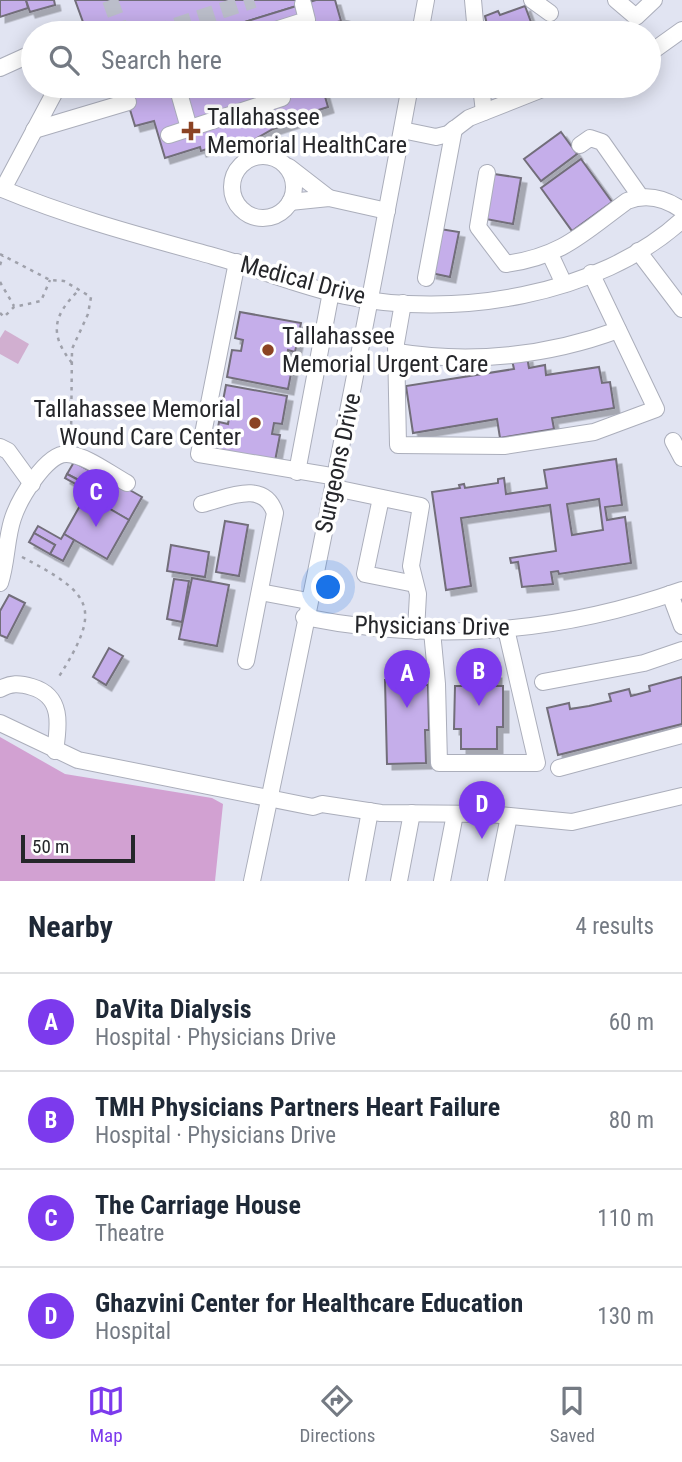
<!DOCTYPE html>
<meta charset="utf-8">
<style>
body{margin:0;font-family:"Roboto Condensed",sans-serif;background:#f6f6f7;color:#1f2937}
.scale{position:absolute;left:21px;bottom:18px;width:114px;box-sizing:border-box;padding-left:7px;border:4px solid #25262a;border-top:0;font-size:19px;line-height:24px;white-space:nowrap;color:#25262a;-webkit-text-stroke:5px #fff;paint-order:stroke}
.you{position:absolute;left:329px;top:588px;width:24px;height:24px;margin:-18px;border:5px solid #fff;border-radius:50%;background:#1a73e8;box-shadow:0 0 0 10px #1a73e833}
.badge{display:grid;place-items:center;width:46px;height:46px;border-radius:50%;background:#7c3aed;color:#fff;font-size:23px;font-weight:700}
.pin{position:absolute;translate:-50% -58px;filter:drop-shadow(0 2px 4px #0008)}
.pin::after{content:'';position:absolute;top:37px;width:24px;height:21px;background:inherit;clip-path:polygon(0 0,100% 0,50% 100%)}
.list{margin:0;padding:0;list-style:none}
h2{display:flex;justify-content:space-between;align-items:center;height:91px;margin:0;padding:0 28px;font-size:30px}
h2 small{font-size:23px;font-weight:400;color:#747a83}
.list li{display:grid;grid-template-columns:46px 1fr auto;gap:21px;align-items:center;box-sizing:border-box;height:98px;padding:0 28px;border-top:2px solid #e0e1e3}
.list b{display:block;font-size:26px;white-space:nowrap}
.list p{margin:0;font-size:23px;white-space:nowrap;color:#747a83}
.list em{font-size:23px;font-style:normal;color:#747a83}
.icon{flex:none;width:38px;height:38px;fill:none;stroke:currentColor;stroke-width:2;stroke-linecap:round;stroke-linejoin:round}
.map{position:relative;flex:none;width:682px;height:881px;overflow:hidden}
.search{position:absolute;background:#fff;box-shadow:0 4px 18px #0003;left:21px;right:21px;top:21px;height:77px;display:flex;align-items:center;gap:18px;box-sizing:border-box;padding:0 24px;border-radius:38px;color:#747a83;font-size:26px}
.sheet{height:483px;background:#fff}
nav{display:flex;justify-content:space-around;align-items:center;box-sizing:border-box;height:98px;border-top:2px solid #e0e1e3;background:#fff;font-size:19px;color:#747a83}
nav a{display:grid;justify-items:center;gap:4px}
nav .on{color:#7c3aed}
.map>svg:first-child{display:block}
</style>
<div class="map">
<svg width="682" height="881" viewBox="0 0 682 881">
<defs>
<filter id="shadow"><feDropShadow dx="5.5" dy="5.5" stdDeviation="0" flood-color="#0004"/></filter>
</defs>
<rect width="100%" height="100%" fill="#e1e4f2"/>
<polygon fill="#d1afd0" points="5,330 29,344 18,364 0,354 0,338"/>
<polygon fill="#d2a1d2" points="0,737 65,774 212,798 223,804 215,881 0,881"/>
<g fill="#c5aeea" stroke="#726e7a" stroke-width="2" fill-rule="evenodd" filter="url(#shadow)">
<polygon points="0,0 26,0 28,8 0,17"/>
<polygon points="26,0 54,0 55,5 30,12"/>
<polygon points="75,0 316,0 209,33 87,33"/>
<polygon points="316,0 335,0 341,21 323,26 325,33 209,33"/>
<polygon points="525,6 535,33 489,33 485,16 498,11 500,15"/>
<polygon points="104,86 322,86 328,107 293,118 294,122 273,129 250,142 222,144 201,151 200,147 165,158 154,121 135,126 124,90 106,95"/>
<polygon points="561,132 577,154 541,181 524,159"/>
<polygon points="581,159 612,202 572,231 541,188"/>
<polygon points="494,174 521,178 513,224 486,219"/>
<polygon points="440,229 459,232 450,277 431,273"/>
<polygon points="240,312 301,323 295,352 288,350 286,361 293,363 288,389 227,377 232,350 241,351 243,340 235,338"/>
<polygon points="527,357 529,368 545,365 546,375 599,367 602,383 610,382 614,408 552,418 554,429 500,438 497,419 413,433 406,386 514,369 512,360"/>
<polygon points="226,385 287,396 282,424 274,423 272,434 280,435 275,461 214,450 219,422 228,424 230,413 221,411"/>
<path d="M616 459 622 505 605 507 607 520 625 517 631 563 559 574 558 571 551 572 553 584 522 587 518 562 511 563 510 558 556 551 550 505 461 518 471 586 446 590 432 492 460 488 459 485 464 484 465 488 498 483V479L504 478 506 494 547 488 544 470ZM599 499 603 530 572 535 567 504Z"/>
<polygon points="74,462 94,473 88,485 67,474"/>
<polygon points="67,474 88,485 91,480 104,487 96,501 86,495 88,491 65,478"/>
<polygon points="114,481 142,497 129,520 101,504"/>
<polygon points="86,495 129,520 107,559 64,534"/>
<polygon points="225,521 248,525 239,576 216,572"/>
<polygon points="38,526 61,539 64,534 74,540 63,561 50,554 55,545 34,533"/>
<polygon points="34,533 55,545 50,554 29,542"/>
<polygon points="171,545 209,552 205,577 167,571"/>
<polygon points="192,578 229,585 217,646 179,639"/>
<polygon points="174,579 189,581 182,622 167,619"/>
<polygon points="9,595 25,603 7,638 0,635 0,611"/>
<polygon points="109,648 123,656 106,685 93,677"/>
<polygon points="464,673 496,673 496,686 503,686 503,727 497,727 497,749 461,749 461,729 454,729 455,686 464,686"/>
<polygon points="682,677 682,724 558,755 547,708 569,703 570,709 589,706 611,701 609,694 629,689 631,696 650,691 649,686"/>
<polygon points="424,679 424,685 428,685 429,730 425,730 426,763 387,764 385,680"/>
</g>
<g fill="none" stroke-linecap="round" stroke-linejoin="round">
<g stroke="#bbbeca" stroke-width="16" stroke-dasharray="16 8" stroke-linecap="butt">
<polyline points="110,0 122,33"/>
<polyline points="153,33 254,0"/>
</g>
<defs>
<g id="minor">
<polyline points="473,0 476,33"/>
<polyline points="532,0 550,13"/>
<polyline points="616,0 636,17 654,0"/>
<polyline points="266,33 307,20 303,4"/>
<polyline points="332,33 346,29 360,33"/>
<polyline points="420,33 426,0"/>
<polyline points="654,50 682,30"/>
<polyline points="0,68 33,53"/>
<polyline points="177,86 189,128"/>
<polyline points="481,86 484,112"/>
<polyline points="34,130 128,102"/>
<polyline points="402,130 436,137 448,134 469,118 550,86"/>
<polyline points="169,135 282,98 279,86"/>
<polyline points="580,145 590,138 602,142 640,196"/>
<circle cx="263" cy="187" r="31"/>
<polyline points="289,167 329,198"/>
<path d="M487 173 478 227 506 264C563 256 583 233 627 201 647 193 665 198 682 210"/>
<path d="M0 188C69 217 141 236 213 256 257 268 301 287 345 296 453 319 599 296 682 220"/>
<polyline points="3,189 58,86"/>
<polyline points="290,202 329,198 387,211"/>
<polyline points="638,251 682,309"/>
<polyline points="550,254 564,284"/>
<polyline points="237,262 199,454 337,477"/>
<polyline points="426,278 454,129"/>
<polyline points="403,303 396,343 398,445 504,446 594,432 656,409 591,273"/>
<path d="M397 352C471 364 548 356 618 330"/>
<polyline points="673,441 682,458"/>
<polyline points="0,447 8,451 32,484"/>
<polyline points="297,472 331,292"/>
<polyline points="335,488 421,506 411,566 418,594 416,631"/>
<polyline points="381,498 365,574 415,584"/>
<path d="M202 504C227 498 264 479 275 513L246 661"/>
<path d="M0 583C7 562 6 538 13 518 19 500 46 453 67 454 86 455 110 474 127 483"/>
<polyline points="260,592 308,601"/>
<polyline points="670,594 682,626"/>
<path d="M304 617C432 643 560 633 682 590"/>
<polyline points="432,631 437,684 439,763 537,763 506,629"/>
<polyline points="543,682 644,663 682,650"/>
<path d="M0 689C11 683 19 683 32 687 63 696 59 725 55 751"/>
<polyline points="0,723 78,760 313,807 322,804 381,813 490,814 572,822 682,796"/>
<polyline points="559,768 682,735"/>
<path d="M252 881C308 617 361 352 410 86"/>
<polyline points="357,881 370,811"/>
<polyline points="399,881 412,813"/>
<polyline points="442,881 455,814"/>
<polyline points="496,881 509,816"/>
</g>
</defs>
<use href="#minor" stroke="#abaebb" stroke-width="18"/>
<g stroke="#9fa1ab" stroke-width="2.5" stroke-dasharray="3.5 5" stroke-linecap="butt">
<polyline points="0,254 50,280 64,281 91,297 88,314 72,349 71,441"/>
<polyline points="0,265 3,256"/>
<polyline points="0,282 14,306"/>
<polyline points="0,313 4,317 14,307 41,301 50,280"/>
<path d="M72 363C49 334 53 316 78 291"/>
<path d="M22 557C93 594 103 608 58 678"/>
</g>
<use href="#minor" stroke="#fff" stroke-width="16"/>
</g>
<g fill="#8b4324" stroke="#fff" stroke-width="2.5">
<path d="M187.5 120.5h7v7h7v7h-7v7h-7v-7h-7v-7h7z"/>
<circle cx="268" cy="350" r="7"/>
<circle cx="255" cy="423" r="7"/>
</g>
<g text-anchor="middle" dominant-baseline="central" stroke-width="7" stroke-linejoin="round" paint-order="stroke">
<g font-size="24" fill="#25262a" stroke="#fff" text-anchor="start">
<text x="207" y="117">Tallahassee<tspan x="207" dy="28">Memorial HealthCare</tspan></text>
<text x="282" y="336">Tallahassee<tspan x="282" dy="28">Memorial Urgent Care</tspan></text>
<text x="241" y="409" text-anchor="end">Tallahassee Memorial<tspan x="241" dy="28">Wound Care Center</tspan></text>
</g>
<g font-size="24" fill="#25262a" stroke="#fff">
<text transform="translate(303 280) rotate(15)">Medical Drive</text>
<text transform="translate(338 463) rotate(-78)">Surgeons Drive</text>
<text transform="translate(432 626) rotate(1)">Physicians Drive</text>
</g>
</g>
</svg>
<div class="scale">50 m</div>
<div class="you"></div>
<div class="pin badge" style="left:407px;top:708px">A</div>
<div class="pin badge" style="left:479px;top:706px">B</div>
<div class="pin badge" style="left:96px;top:527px">C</div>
<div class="pin badge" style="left:482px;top:839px">D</div>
<div class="search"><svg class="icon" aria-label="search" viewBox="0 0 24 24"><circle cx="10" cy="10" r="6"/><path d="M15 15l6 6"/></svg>Search here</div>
</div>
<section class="sheet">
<h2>Nearby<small>4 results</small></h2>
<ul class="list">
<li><span class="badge">A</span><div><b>DaVita Dialysis</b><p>Hospital · Physicians Drive</p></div><em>60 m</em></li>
<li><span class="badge">B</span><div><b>TMH Physicians Partners Heart Failure</b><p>Hospital · Physicians Drive</p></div><em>80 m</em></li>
<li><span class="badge">C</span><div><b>The Carriage House</b><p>Theatre</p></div><em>110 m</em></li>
<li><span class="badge">D</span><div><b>Ghazvini Center for Healthcare Education</b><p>Hospital</p></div><em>130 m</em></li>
</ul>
</section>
<nav>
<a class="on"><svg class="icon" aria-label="map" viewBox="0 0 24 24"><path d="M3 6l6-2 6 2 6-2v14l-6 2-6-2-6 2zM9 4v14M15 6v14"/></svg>Map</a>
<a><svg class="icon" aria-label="directions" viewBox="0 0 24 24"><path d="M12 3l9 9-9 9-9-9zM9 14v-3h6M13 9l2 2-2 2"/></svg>Directions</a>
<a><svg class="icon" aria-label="saved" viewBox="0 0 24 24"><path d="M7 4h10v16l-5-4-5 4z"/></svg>Saved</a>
</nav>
